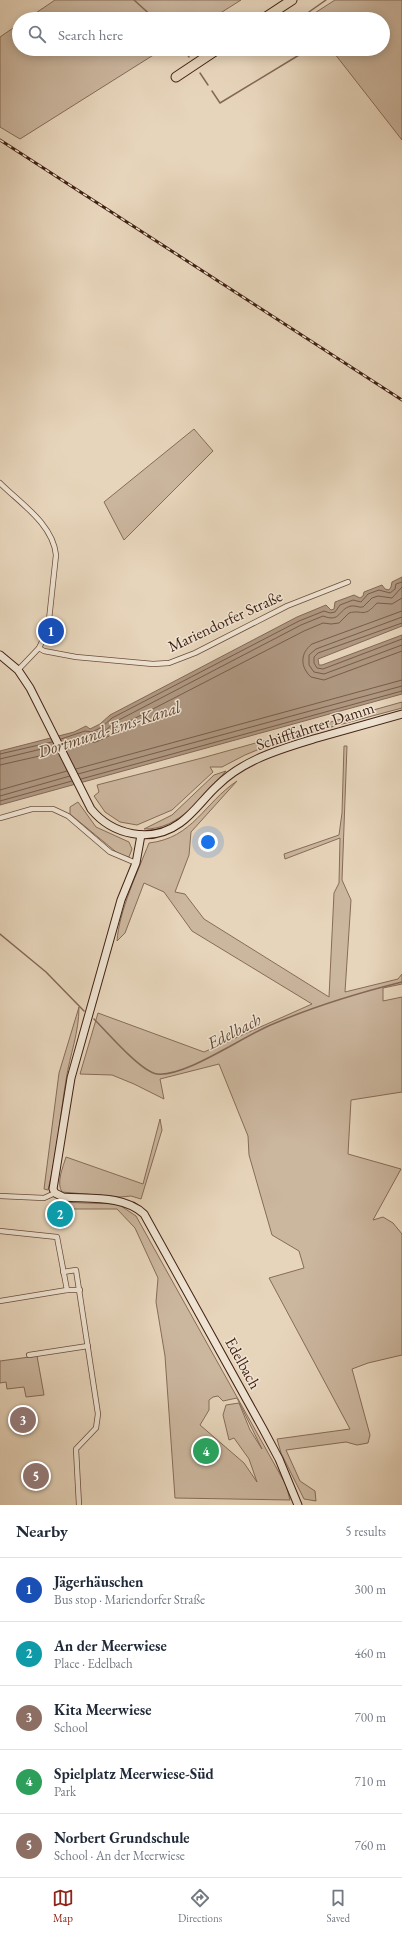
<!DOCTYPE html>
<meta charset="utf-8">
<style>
body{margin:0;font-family:"EB Garamond",serif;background:#f2f2f3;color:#1f2937}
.you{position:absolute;left:208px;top:842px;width:14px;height:14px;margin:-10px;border:3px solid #fff;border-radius:50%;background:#1a73e8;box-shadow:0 0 0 6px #1a73e833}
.badge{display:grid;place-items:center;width:26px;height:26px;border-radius:50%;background:#8f2418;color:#fff;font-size:13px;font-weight:700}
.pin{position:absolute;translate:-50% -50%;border:2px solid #fff;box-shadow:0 1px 4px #0006}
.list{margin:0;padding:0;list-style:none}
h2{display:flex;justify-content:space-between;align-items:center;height:52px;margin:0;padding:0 16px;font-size:17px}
h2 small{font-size:13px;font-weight:400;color:#747a83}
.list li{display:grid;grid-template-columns:26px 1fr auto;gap:12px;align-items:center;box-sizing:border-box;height:64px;padding:0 16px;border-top:1px solid #e0e1e3}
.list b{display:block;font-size:15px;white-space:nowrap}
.list p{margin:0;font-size:13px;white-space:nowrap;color:#747a83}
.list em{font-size:13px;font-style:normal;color:#747a83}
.icon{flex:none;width:22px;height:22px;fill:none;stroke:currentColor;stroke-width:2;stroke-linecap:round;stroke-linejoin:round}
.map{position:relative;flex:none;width:402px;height:1505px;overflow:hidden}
.search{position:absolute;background:#fff;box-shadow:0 2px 10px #0003;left:12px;right:12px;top:12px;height:44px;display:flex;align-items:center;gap:10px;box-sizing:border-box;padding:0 14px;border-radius:22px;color:#747a83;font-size:15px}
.sheet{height:372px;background:#fff}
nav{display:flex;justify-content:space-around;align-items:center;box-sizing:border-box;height:56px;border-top:1px solid #e0e1e3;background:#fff;font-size:11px;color:#747a83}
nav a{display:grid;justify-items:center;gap:2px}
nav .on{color:#8f2418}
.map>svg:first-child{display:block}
</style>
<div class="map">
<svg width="402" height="1505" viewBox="0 0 402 1505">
<rect width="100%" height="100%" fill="#e7d5bb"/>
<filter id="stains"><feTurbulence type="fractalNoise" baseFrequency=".005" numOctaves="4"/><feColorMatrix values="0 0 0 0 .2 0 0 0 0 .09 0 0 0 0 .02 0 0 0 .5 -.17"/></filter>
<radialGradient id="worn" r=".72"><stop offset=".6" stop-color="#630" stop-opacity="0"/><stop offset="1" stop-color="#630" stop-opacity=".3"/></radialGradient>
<g fill="#cbb69e" stroke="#866c58" fill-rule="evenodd">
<polygon points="55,0 241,0 211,19 27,19"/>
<polygon points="335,0 402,0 402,140 331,49 383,49 383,19 307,18"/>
<polygon points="19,24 19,49 163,49 20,139 0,127 0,37"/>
<polygon points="194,429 213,451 124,540 104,502"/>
<polygon points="402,702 402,708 279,741 245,755 222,767 210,767 213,772 172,810 137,825 120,822 105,812 94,796 99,792 97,785 202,758"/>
<path d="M344 746H347L342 880 351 900 345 992 398 979 402 974V984L383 988V1001L402 997V1092L351 1100 348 1154 401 1169 373 1220 383 1217 393 1223 402 1234V1355L368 1363 352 1369 370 1435 368 1443 357 1445 346 1442 286 1450 300 1481 315 1491 316 1501 304 1499 281 1453 277 1439 350 1429 269 1278 304 1268 299 1251 272 1235 249 1155 248 1136 219 1064 160 1079 164 1099 134 1084 112 1075 80 1074 98 1013 204 1052 312 1004 192 931 164 892 144 883 125 933 117 941C119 911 138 871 149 843 193 838 204 803 237 781L191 832 189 855 175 892 185 894 204 919 329 997 334 893 339 883 340 838 285 859 284 854 339 835 342 813Z"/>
<path d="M226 771C203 795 180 830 144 829L172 815 214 775Z"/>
<polygon points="78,802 96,827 129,842 132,849 129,857 121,856 70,814 70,807"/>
<path d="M79 1007C79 1033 70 1054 66 1080 60 1116 57 1154 48 1190L44 1189 59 1073Z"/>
<path d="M160 1119 162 1130 141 1199 131 1196 120 1197 62 1192C56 1183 63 1167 66 1157L143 1184Z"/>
<path d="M55 1202 118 1204 136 1216 286 1485 290 1500 175 1498 165 1356 156 1302 158 1278 135 1228 117 1209H60ZM218 1396 223 1401 237 1398 262 1449 250 1430 239 1403 226 1405 223 1415 229 1440 234 1438 249 1459 257 1482 244 1463 200 1425 209 1410V1400L213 1397Z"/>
<polygon points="37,1356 44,1395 26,1397 24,1387 7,1389 6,1382 0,1383 0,1361"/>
</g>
<polygon fill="#af9882" stroke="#836856" points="402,577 402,626 318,659 319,665 322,665 402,635 402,694 0,805 0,751 74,732 86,726 90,729 100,724 110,715 297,617 326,605 331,610 334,609 335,602 354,595 360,598 363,596 364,592 382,585 385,589 389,590 391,587 392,582"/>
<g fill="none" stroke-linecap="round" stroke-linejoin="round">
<g stroke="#785c4a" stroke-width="1">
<path d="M402 611 312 644C300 653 300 667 311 677L324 680 402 651"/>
<polyline points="402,617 316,649 309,655 309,665 314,672 324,674 402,645"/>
<polyline points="402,623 318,653 314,657 314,663 317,668 323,669 402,639"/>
<polyline points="61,739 85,731 92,732 102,727 112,718 299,621 324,611 330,613 335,612 340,605 353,600 361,602 368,594 379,590 390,593 395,589 396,584 402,582"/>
<path d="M63 744 85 737H94L105 731 115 722 301 625 323 616C341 623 338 609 351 606 355 605 359 608 363 607L372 598 378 596 392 598 402 587"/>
<path d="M66 749 85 743 96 742 109 736 118 727 304 631 323 623 331 624 339 623 349 613C363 609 363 619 377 603L392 604 402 598"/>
<polyline points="0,754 52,742"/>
<polyline points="0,759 54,746"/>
<polyline points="0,765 57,752"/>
<polyline points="76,769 402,680"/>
<polyline points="78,774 402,686"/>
<polyline points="81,779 402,691"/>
<polyline points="0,790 67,771"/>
<polyline points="0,796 70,776"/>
<polyline points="0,801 72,781"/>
</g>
<g stroke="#836856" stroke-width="1.5">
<polyline points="134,0 155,19"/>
<polyline points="299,19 326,0"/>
<polyline points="185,51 189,57"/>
<polyline points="200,73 208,85"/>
<polyline points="212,91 220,103 309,49"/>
<polyline points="0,934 46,972 84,1011"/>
<path d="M94 1019C106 1031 141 1072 157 1074 186 1077 243 1036 273 1024 315 1006 358 993 402 982"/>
</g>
<defs>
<g id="street">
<path d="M0 483C20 503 53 524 56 555L48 629 39 648 18 670"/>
<polyline points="39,648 44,651 76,657 153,664 169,663 195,653 287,606 348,582"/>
<polyline points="0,818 32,809 53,809 68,816 110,852 136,863"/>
<polyline points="0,1196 44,1198 55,1193"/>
<polyline points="0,1231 57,1237 67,1290 80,1290"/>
<polyline points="63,1272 76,1270 98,1414 96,1428 76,1449 79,1505"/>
<polyline points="0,1301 67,1290"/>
<polyline points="29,1355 88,1346"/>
</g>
<g id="secondary">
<path d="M0 655 18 670 30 688 91 809C112 835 151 844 180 823 194 813 204 798 217 786 228 775 242 766 257 759 276 750 297 744 317 738 346 730 374 722 402 714"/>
<path d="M141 835 136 863 121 900 71 1078 53 1189 55 1193 63 1197C89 1199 124 1195 144 1214L263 1429 279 1459 298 1505"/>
</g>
<g id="highway">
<polyline points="263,19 292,0"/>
<polyline points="176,77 218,49"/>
</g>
</defs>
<use href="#street" stroke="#6b4e3d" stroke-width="6"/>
<use href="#secondary" stroke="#422113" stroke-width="9"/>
<use href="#highway" stroke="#422113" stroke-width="11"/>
<use href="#street" stroke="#efe4d3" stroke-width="4.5"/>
<use href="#secondary" stroke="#efe4d3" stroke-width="7"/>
<use href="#highway" stroke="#e7d5bb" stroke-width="9"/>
<defs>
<polyline id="rail" points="0,140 402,400"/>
</defs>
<use href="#rail" stroke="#422113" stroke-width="3"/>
<use href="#rail" stroke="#efe4d3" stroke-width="1.5" stroke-dasharray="4.5" stroke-linecap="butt"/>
</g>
<g text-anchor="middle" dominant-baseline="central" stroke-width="3" stroke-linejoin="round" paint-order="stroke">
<g font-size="16" fill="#422113" stroke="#efe4d3">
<text transform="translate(225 621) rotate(-25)">Mariendorfer Straße</text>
<text transform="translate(315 726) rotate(-18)">Schifffahrter Damm</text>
<text transform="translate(243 1363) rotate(61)">Edelbach</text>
</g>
<g font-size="17" font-style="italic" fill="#634534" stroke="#efe4d3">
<text transform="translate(109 729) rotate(-18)">Dortmund-Ems-Kanal</text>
<text transform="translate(234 1031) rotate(-27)">Edelbach</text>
</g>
</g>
<rect width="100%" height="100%" filter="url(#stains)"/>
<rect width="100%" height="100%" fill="url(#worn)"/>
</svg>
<div class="you"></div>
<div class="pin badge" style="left:51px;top:631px;background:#1a4fb4">1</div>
<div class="pin badge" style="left:60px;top:1214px;background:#0f9aa8">2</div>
<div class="pin badge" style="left:23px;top:1420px;background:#8d6e63">3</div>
<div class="pin badge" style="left:206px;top:1451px;background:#2e9e5b">4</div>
<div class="pin badge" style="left:36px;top:1476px;background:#8d6e63">5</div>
<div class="search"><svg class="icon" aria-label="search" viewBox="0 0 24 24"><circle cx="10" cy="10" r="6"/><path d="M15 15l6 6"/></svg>Search here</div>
</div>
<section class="sheet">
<h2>Nearby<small>5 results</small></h2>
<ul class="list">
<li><span class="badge" style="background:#1a4fb4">1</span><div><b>Jägerhäuschen</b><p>Bus stop · Mariendorfer Straße</p></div><em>300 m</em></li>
<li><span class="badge" style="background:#0f9aa8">2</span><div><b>An der Meerwiese</b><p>Place · Edelbach</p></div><em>460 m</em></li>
<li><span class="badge" style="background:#8d6e63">3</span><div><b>Kita Meerwiese</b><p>School</p></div><em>700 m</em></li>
<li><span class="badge" style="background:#2e9e5b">4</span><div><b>Spielplatz Meerwiese-Süd</b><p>Park</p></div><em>710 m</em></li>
<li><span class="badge" style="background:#8d6e63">5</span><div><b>Norbert Grundschule</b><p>School · An der Meerwiese</p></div><em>760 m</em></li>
</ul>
</section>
<nav>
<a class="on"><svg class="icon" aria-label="map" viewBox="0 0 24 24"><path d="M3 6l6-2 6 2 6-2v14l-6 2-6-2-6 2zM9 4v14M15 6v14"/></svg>Map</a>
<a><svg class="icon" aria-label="directions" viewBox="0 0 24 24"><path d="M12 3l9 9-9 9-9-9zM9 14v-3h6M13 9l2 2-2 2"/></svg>Directions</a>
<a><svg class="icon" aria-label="saved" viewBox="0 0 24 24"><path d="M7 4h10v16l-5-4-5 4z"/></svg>Saved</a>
</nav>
